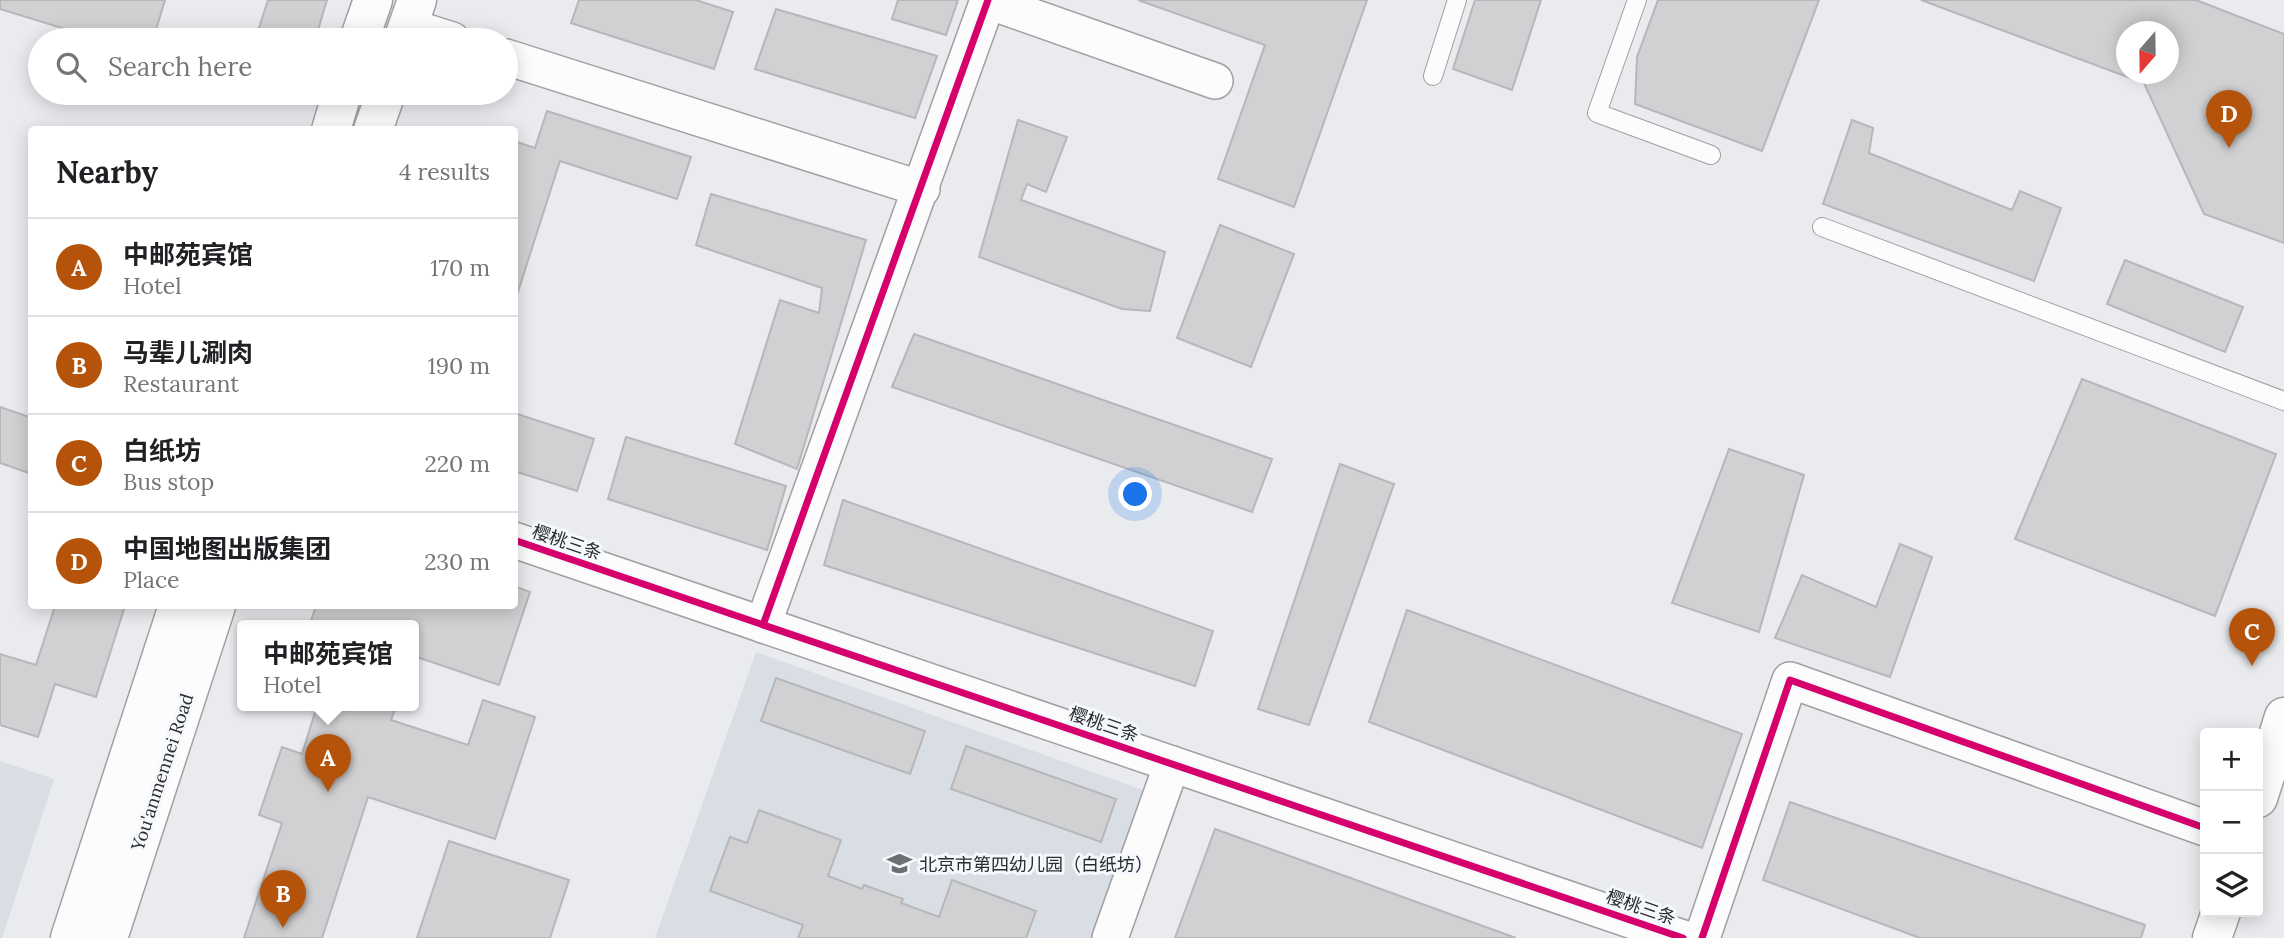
<!DOCTYPE html>
<meta charset="utf-8">
<style>
body{margin:0;font-family:Lora,"Noto Sans SC",serif;background:#f2f2f2;color:#202124}
.controls{position:absolute;right:21px;bottom:21px;display:grid;overflow:hidden;border-radius:7px;box-shadow:0 4px 18px #0003}
.controls button{width:63px;height:63px;display:grid;place-items:center;padding:0;border:0;border-bottom:2px solid #e0e0e0;background:#fff;color:#202124;font:35px sans-serif}
.compass{position:absolute;left:2116px;top:21px;width:63px;height:63px;border-radius:50%;background:#fff;box-shadow:0 4px 18px #0003;rotate:200deg}
.you{position:absolute;left:1136px;top:495px;width:24px;height:24px;margin:-18px;border:5px solid #fff;border-radius:50%;background:#1a73e8;box-shadow:0 0 0 10px #1a73e833}
.badge{display:grid;place-items:center;width:46px;height:46px;border-radius:50%;background:#b45309;color:#fff;font-size:23px;font-weight:700}
.pin{position:absolute;translate:-50% -58px;filter:drop-shadow(0 2px 4px #0008)}
.pin::after{content:'';position:absolute;top:37px;width:24px;height:21px;background:inherit;clip-path:polygon(0 0,100% 0,50% 100%)}
.popup{position:absolute;left:237px;top:620px;width:182px;height:91px;box-sizing:border-box;display:grid;place-content:center;border-radius:7px;background:#fff;filter:drop-shadow(0 2px 5px #0005);font-size:23px;white-space:nowrap;color:#757577}
.popup b{font-size:26px;color:#202124}
.popup::after{content:'';position:absolute;left:50%;top:100%;margin-left:-14px;border:14px solid transparent;border-top-color:#fff}
.list{margin:0;padding:0;list-style:none}
h2{display:flex;justify-content:space-between;align-items:center;height:91px;margin:0;padding:0 28px;font-size:30px}
h2 small{font-size:23px;font-weight:400;color:#757577}
.list li{display:grid;grid-template-columns:46px 1fr auto;gap:21px;align-items:center;box-sizing:border-box;height:98px;padding:0 28px;border-top:2px solid #e0e0e0}
.list b{display:block;font-size:26px;white-space:nowrap}
.list p{margin:0;font-size:23px;white-space:nowrap;color:#757577}
.list em{font-size:23px;font-style:normal;color:#757577}
.icon{flex:none;width:38px;height:38px;fill:none;stroke:currentColor;stroke-width:2;stroke-linecap:round;stroke-linejoin:round}
.map{position:relative;flex:none;width:2284px;height:938px;overflow:hidden}
.search{position:absolute;background:#fff;box-shadow:0 4px 18px #0003;left:28px;top:28px;width:490px;height:77px;display:flex;align-items:center;gap:18px;box-sizing:border-box;padding:0 24px;border-radius:38px;color:#757577;font-size:26px}
.panel{position:absolute;background:#fff;box-shadow:0 4px 18px #0003;left:28px;top:126px;width:490px;height:483px;border-radius:7px}
.map>svg:first-child{display:block}
</style>
<div class="map">
<svg width="2284" height="938" viewBox="0 0 2284 938">
<rect width="100%" height="100%" fill="#eaebee"/>
<g fill="#d9dde4">
<polygon points="756,652 1143,790 1091,938 655,938"/>
<polygon points="0,761 54,779 2,938 0,938"/>
</g>
<g fill="#d1d1d4" stroke="#b6b7b9" stroke-width="2" fill-rule="evenodd">
<polygon points="0,0 165,0 153,40 101,40 0,9"/>
<polygon points="268,0 327,0 315,40 255,40"/>
<polygon points="579,0 696,0 733,12 714,69 571,23"/>
<polygon points="898,0 958,0 946,35 892,19"/>
<polygon points="1138,0 1367,0 1294,207 1218,179 1265,45"/>
<polygon points="1475,0 1541,0 1512,90 1453,69"/>
<polygon points="1658,0 1819,0 1762,151 1635,104 1637,57"/>
<path d="M1921 0H2196L2284 34V243L2204 214 2144 83ZM2126 32H2168V74H2126Z"/>
<polygon points="776,9 937,56 915,118 755,69"/>
<polygon points="547,111 691,157 677,199 560,161 514,304 514,141 535,148"/>
<polygon points="1018,120 1067,137 1046,192 1027,184 1021,200 1165,252 1150,311 1122,309 979,257"/>
<polygon points="1852,120 1873,128 1869,153 2012,210 2020,191 2061,208 2034,281 1823,204"/>
<polygon points="711,194 866,240 797,469 735,444 780,300 819,313 822,288 696,245"/>
<polygon points="1220,225 1294,254 1251,367 1177,338"/>
<polygon points="2125,260 2243,307 2225,352 2107,304"/>
<polygon points="914,334 1272,459 1252,512 892,387"/>
<polygon points="2082,379 2276,454 2215,616 2015,539"/>
<polygon points="0,407 32,418 32,474 0,463"/>
<polygon points="514,413 594,439 577,491 514,471"/>
<polygon points="626,437 786,486 767,550 608,499"/>
<polygon points="1729,449 1804,475 1759,632 1672,603"/>
<polygon points="1340,464 1394,484 1309,725 1258,709"/>
<polygon points="843,500 1213,631 1195,686 824,565"/>
<polygon points="1900,544 1932,557 1890,677 1775,638 1802,575 1876,607"/>
<polygon points="514,586 530,592 499,685 414,656 414,626 325,626 311,621 316,606 514,606"/>
<polygon points="55,606 125,606 96,697 55,684 38,737 0,725 0,654 36,665"/>
<polygon points="1407,610 1742,734 1702,848 1369,722"/>
<polygon points="776,678 925,731 910,774 761,721"/>
<polygon points="483,700 535,717 495,839 368,797 322,938 244,938 282,823 259,815 282,747 302,754 317,706 396,706 391,720 468,745"/>
<polygon points="966,746 1116,799 1101,842 951,789"/>
<polygon points="1790,802 2145,925 2141,938 1920,938 1763,880"/>
<polygon points="759,810 841,840 828,876 862,889 864,885 903,899 901,903 939,917 952,880 1036,911 1026,938 798,938 803,925 710,891 730,837 747,843"/>
<polygon points="1215,829 1516,938 1175,938"/>
<polygon points="449,841 569,880 550,938 417,938"/>
</g>
<g fill="none" stroke-linecap="round" stroke-linejoin="round">
<defs>
<g id="lane">
<polyline points="1637,0 1597,113 1711,155"/>
<polyline points="1433,76 1457,0"/>
<polyline points="1822,227 2284,401"/>
</g>
<g id="street">
<polyline points="988,1 1215,81"/>
<polyline points="408,26 452,40"/>
<polyline points="506,57 922,189"/>
<polyline points="514,540 1683,938"/>
<polyline points="763,625 988,0"/>
<polyline points="1110,938 1172,764"/>
<polyline points="1702,938 1790,680 2205,828"/>
</g>
<g id="secondary">
<polyline points="359,40 373,0"/>
<polyline points="403,40 417,0"/>
<polyline points="331,130 342,93"/>
<polyline points="373,130 386,93"/>
<polyline points="2258,798 2284,717"/>
<polyline points="70,938 178,606"/>
<polyline points="108,938 216,606"/>
<polyline points="2212,938 2221,912"/>
</g>
</defs>
<use href="#lane" stroke="#9fa0a2" stroke-width="20"/>
<use href="#street" stroke="#9fa0a2" stroke-width="38"/>
<use href="#secondary" stroke="#9fa0a2" stroke-width="41"/>
<use href="#lane" stroke="#fcfcfc" stroke-width="18"/>
<use href="#street" stroke="#fcfcfc" stroke-width="35"/>
<use href="#secondary" stroke="#fcfcfc" stroke-width="38"/>
<defs>
<g id="cycleway">
<polyline points="514,540 1683,938"/>
<polyline points="763,625 988,0"/>
<polyline points="1702,938 1790,680 2205,828"/>
</g>
</defs>
<use href="#cycleway" stroke="#f5f8fd" stroke-width="11"/>
<use href="#cycleway" stroke="#d6006c" stroke-width="7"/>
</g>
<defs>
<symbol id="school-bare" viewBox="-9 -9 18 18"><path d="M0-5L7-2L0 1L-7-2ZM-4 1L0 2.5L4 1V4Q0 6-4 4Z" fill="#6e6f71" stroke="#f5f8fd" stroke-width="2.5" paint-order="stroke"/></symbol>
</defs>
<g fill-rule="evenodd">
<use href="#school-bare" x="882" y="846" width="35" height="35"/>
</g>
<g text-anchor="middle" dominant-baseline="central" stroke-width="6" stroke-linejoin="round" paint-order="stroke">
<g font-size="18" fill="#2b2c2e" stroke="#f5f8fd">
<text transform="translate(567 542) rotate(19)">樱桃三条</text>
<text transform="translate(1104 724) rotate(19)">樱桃三条</text>
<text transform="translate(162 772) rotate(-72)">You'anmennei Road</text>
<text transform="translate(1641 907) rotate(19)">樱桃三条</text>
</g>
<g font-size="18" fill="#2b2c2e" stroke="#f5f8fd" text-anchor="start">
<text x="919" y="864">北京市第四幼儿园（白纸坊）</text>
</g>
</g>
</svg>
<div class="controls">
<button>+</button>
<button>−</button>
<button><svg class="icon" aria-label="layers" viewBox="0 0 24 24"><path d="M12 4l9 5-9 5-9-5zM3 14l9 5 9-5"/></svg></button>
</div>
<svg class="compass" viewBox="-18 -18 36 36"><path d="M0-13l5 13h-10z" fill="#e53935"/><path d="M0 13l5-13h-10z" fill="#757577"/></svg>
<div class="you"></div>
<div class="pin badge" style="left:328px;top:792px">A</div>
<div class="popup"><b>中邮苑宾馆</b>Hotel</div>
<div class="pin badge" style="left:283px;top:928px">B</div>
<div class="pin badge" style="left:2252px;top:666px">C</div>
<div class="pin badge" style="left:2229px;top:148px">D</div>
<div class="search"><svg class="icon" aria-label="search" viewBox="0 0 24 24"><circle cx="10" cy="10" r="6"/><path d="M15 15l6 6"/></svg>Search here</div>
<section class="panel">
<h2>Nearby<small>4 results</small></h2>
<ul class="list">
<li><span class="badge">A</span><div><b>中邮苑宾馆</b><p>Hotel</p></div><em>170 m</em></li>
<li><span class="badge">B</span><div><b>马辈儿涮肉</b><p>Restaurant</p></div><em>190 m</em></li>
<li><span class="badge">C</span><div><b>白纸坊</b><p>Bus stop</p></div><em>220 m</em></li>
<li><span class="badge">D</span><div><b>中国地图出版集团</b><p>Place</p></div><em>230 m</em></li>
</ul>
</section>
</div>
